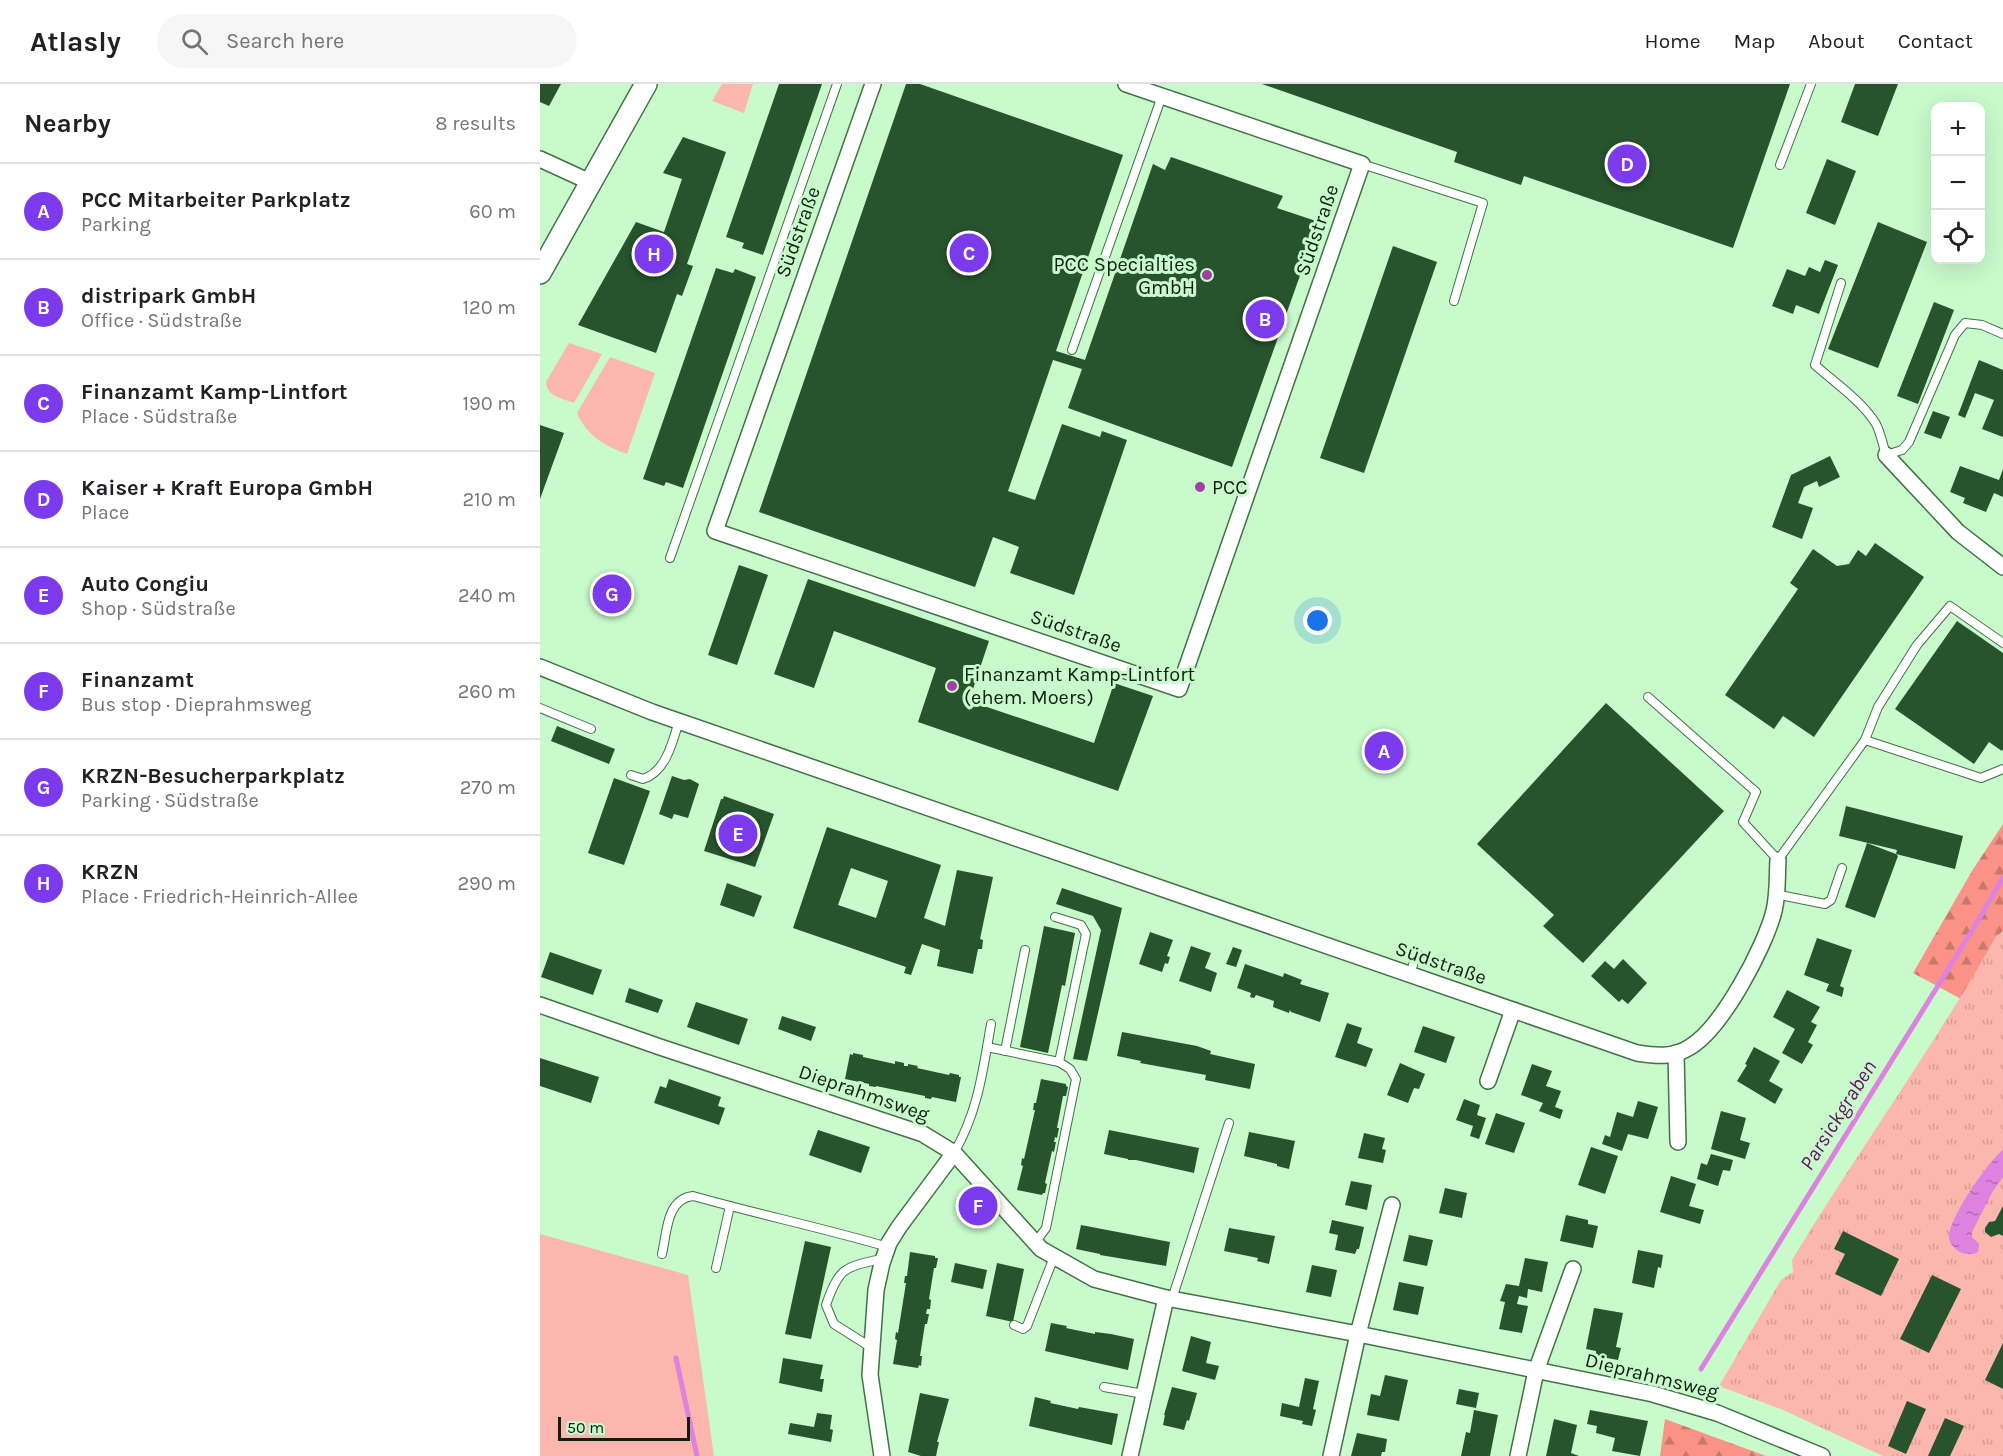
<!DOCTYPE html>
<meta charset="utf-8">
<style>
body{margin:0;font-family:Karla,sans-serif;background:#f6f6f6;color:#202124}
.controls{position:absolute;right:18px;top:18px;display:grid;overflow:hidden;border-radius:12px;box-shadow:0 6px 24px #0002}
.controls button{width:54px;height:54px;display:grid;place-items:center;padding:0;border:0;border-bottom:2px solid #e0e0e0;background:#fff;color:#202124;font:30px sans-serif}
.scale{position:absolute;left:18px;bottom:15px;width:132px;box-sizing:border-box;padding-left:6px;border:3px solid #0d200f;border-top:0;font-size:16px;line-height:21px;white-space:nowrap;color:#0d200f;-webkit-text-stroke:4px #c8facb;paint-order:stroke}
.you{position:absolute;left:778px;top:537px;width:21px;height:21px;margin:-15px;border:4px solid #fff;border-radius:50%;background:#1a73e8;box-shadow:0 0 0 9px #1a73e833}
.badge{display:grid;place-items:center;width:39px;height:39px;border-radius:50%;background:#7c3aed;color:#fff;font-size:20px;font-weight:700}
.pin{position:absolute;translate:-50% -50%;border:3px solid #fff;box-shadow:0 2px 6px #0006}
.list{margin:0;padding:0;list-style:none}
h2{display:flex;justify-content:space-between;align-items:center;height:78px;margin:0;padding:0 24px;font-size:26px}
h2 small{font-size:20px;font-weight:400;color:#757577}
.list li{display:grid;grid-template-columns:39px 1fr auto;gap:18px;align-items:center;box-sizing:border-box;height:96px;padding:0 24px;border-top:2px solid #e0e0e0}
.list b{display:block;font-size:22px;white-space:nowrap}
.list p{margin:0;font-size:20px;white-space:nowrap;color:#757577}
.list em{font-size:20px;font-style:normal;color:#757577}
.icon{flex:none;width:33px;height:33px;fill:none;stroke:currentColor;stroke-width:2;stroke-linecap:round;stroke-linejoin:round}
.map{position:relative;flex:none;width:1463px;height:1372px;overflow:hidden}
header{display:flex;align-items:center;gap:36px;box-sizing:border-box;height:84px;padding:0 30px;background:#fff;border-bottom:2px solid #e0e0e0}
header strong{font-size:28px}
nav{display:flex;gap:33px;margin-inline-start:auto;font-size:21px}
.search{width:420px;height:54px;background:#f6f6f6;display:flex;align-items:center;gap:15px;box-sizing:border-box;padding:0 21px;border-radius:33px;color:#757577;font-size:22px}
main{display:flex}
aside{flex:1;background:#fff}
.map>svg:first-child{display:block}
</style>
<header>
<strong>Atlasly</strong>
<div class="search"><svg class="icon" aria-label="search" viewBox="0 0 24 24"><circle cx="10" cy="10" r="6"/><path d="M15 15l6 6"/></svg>Search here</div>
<nav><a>Home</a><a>Map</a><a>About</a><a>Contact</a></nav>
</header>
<main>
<aside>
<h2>Nearby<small>8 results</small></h2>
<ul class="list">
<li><span class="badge">A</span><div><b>PCC Mitarbeiter Parkplatz</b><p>Parking</p></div><em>60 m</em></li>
<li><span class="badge">B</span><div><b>distripark GmbH</b><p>Office · Südstraße</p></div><em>120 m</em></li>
<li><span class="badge">C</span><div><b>Finanzamt Kamp-Lintfort</b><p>Place · Südstraße</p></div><em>190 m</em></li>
<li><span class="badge">D</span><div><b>Kaiser + Kraft Europa GmbH</b><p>Place</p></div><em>210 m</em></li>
<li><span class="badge">E</span><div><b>Auto Congiu</b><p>Shop · Südstraße</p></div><em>240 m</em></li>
<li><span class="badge">F</span><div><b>Finanzamt</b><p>Bus stop · Dieprahmsweg</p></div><em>260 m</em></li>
<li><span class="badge">G</span><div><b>KRZN-Besucherparkplatz</b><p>Parking · Südstraße</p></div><em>270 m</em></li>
<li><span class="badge">H</span><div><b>KRZN</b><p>Place · Friedrich-Heinrich-Allee</p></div><em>290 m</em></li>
</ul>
</aside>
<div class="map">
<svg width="1463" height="1372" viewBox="0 0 1463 1372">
<defs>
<pattern id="forest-firs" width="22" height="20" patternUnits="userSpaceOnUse" patternTransform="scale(1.5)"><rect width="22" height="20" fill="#fb9287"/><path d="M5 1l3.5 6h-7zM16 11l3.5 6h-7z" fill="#ca776d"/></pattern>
<pattern id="park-tufts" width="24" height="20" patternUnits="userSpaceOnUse" patternTransform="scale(1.5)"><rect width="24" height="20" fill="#fbb6ae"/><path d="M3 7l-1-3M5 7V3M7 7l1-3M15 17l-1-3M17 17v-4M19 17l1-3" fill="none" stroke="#d69c94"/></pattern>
<pattern id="water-ripples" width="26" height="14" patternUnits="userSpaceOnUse" patternTransform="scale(1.5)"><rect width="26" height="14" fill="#dd82de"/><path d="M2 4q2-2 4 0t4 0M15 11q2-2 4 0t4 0" fill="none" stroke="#b26ab2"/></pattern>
</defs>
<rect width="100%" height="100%" fill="#c8facb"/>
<g fill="#fbb6ae">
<polygon points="182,0 213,0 204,29 172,17"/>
<path d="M29 259 62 270 34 319C22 314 7 313 6 298Z"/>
<path d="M70 273 115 289 87 370C65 362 47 352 37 329Z"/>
<polygon points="0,1150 148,1191 174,1372 0,1372"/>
</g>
<g fill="url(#forest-firs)">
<polygon points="1463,740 1463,847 1456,853 1421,915 1373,889 1432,787"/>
<polygon points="1125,1335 1226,1372 1120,1372"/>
</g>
<path fill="url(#park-tufts)" d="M1463 847V1372H1343L1241 1325 1179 1302 1241 1196 1253 1188 1252 1176C1318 1067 1393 964 1456 853Z"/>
<path fill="url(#water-ripples)" d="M1463 1066V1093L1453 1107 1432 1148V1153L1439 1160 1438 1168C1432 1171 1427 1171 1420 1168 1415 1165 1410 1160 1409 1154 1407 1137 1449 1076 1463 1066Z"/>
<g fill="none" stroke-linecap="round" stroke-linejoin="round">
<g stroke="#dd82de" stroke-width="5">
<polyline points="136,1274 157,1372"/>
<polyline points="1161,1285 1430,850 1463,794"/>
</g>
</g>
<g fill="#27542d" fill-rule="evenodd">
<polygon points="0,0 21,0 9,22 0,18"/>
<polygon points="239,0 282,0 223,171 202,164 204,159 186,153"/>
<polygon points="366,0 380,0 583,71 516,267 545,276 613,80 625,86 631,73 743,112 737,124 779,138 692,383 528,324 542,285 513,276 468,407 495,416 522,340 560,353 562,347 587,356 534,511 470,489 479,463 453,453 435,503 219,428"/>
<polygon points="722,0 1250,0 1193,164 984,92 981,101 914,78 917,68"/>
<polygon points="1315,0 1358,0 1338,52 1301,38"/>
<polygon points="143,53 186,68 147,180 153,182 142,212 137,210 116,269 38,241 96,138 124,148 142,95 123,89"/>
<polygon points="1287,75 1316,87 1295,141 1266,129"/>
<polygon points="1338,138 1387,158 1338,284 1288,265"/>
<polygon points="853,162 897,178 824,389 780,374"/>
<polygon points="1285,176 1298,181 1279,230 1256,221 1253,230 1232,222 1247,185 1265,192 1269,183 1280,188"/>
<polygon points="176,184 193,189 195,185 216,193 143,404 126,398 124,402 103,395"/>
<polygon points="1394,218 1414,226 1378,320 1357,312"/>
<polygon points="1439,276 1463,286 1463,353 1442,345 1454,316 1435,309 1425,334 1418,331"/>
<polygon points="1393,327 1410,333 1401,355 1384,349"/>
<polygon points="0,341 24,349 0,415"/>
<polygon points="1290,372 1300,393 1279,403 1277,397 1264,403 1258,419 1273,424 1262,455 1232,443 1251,391"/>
<polygon points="1420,382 1459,396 1463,385 1463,413 1454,409 1446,428 1423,419 1425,414 1410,408"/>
<polygon points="1335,459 1384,493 1274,653 1243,632 1234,645 1185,611 1258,505 1250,499 1273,465 1297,482 1309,480 1318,466 1326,472"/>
<polygon points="199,481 228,491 197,581 168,571"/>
<polygon points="268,495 449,557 429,617 554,659 574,599 613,612 578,707 378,638 396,584 294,547 274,604 234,590"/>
<polygon points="1417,537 1463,569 1463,665 1462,667 1449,658 1434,680 1355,625"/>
<polygon points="1066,619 1184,727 1043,879 1003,842 1014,831 937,760"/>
<polygon points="17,642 75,665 69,680 11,657"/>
<polygon points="132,692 144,696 150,695 159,700 148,734 134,730 132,735 119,730"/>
<polygon points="74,694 110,707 84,781 48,769"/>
<polygon points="184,712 234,730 215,783 164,767 181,715 183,715"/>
<polygon points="1306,722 1423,752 1415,785 1356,770 1358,772 1335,834 1305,823 1327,759 1356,770 1357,766 1299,752"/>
<path d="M287 743 401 781 384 834 405 842 417 786 453 793 440 855 443 856 442 865H438L433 890 397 882 400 866 382 860 371 891 364 889 366 883 253 844ZM311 784 348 797 336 834 298 821Z"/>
<polygon points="187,799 222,812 214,833 180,821"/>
<polygon points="522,804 582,824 547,977 533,975 561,846 553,832 516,820"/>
<polygon points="504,842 535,849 525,902 522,901 508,969 480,963"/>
<polygon points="610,848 633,856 627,872 630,873 628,880 625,879 622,888 599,880"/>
<polygon points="1277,854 1312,866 1300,902 1304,904 1302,913 1286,907 1289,900 1264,891"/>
<polygon points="651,862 671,869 665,884 677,889 671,908 639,897"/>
<polygon points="693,863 702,866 696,883 686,880"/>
<polygon points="10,868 62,886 53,911 1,893"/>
<polygon points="1083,875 1107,899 1088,920 1082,915 1079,918 1051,892 1065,877 1074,885"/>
<polygon points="705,880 743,893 744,889 762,896 760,900 789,909 780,938 751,928 750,926 749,929 733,923 734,917 716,911 714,914 710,913 711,909 697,904"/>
<polygon points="89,904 123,916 118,929 85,918"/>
<polygon points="1247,906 1280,923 1271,938 1277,941 1268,958 1273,961 1262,980 1242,969 1255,945 1233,933"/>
<polygon points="156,918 208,935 199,961 147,943"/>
<polygon points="242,932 276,943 271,957 238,945"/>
<polygon points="807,939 822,944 817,959 833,965 826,983 795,973"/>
<polygon points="883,942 915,953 906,979 874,968"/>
<polygon points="582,948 657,962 671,967 670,970 715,980 710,1005 665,996 666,991 600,979 601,977 577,972"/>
<polygon points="1214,963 1240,977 1229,997 1243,1005 1235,1020 1197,997 1207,981 1205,980"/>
<polygon points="313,969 323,971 323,973 355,980 355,977 364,979 364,982 368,982 368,980 378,982 377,984 409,991 410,989 419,991 419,993 421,993 416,1018 392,1013 391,1015 385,1014 385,1012 336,1002 336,1003 329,1002 329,1000 305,995 310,970 313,971"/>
<polygon points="0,974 59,993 51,1019 0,1002"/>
<polygon points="860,979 885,990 879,1005 874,1004 868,1019 847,1011"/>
<polygon points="992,980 1012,987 1006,1002 1021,1007 1015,1023 1023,1026 1020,1035 999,1027 1003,1019 981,1011"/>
<polygon points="129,995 181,1013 178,1022 185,1024 179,1041 114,1019 120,1002 126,1004"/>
<polygon points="501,995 526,1000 526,1002 528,1003 526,1012 523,1012 517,1044 519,1044 517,1054 515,1053 514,1058 516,1058 514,1068 512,1067 505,1099 507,1100 505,1109 503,1109 502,1111 477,1106 483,1082 481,1081 482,1074 484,1075 495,1026 493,1026 494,1019 496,1019"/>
<polygon points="924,1015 940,1021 937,1031 946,1034 939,1055 930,1052 933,1042 916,1036"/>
<polygon points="1098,1017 1118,1023 1108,1055 1088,1050 1082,1067 1062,1060 1065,1051 1070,1053 1077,1028 1093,1033"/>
<polygon points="1181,1027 1206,1034 1200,1056 1210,1059 1205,1075 1171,1065"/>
<polygon points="956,1029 985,1039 974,1069 945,1060"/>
<polygon points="278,1046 330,1063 321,1089 269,1071"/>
<polygon points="569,1046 659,1064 654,1089 596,1076 588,1076 588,1075 564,1070"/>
<polygon points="709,1048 755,1057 749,1085 737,1082 737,1080 704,1072"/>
<polygon points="824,1049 845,1054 842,1065 846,1066 843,1079 818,1074"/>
<polygon points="1051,1063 1078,1072 1065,1110 1038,1101"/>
<polygon points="1171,1070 1193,1076 1190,1087 1183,1086 1178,1102 1157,1095 1161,1079 1167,1081"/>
<polygon points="1131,1092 1156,1100 1149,1122 1164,1126 1160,1140 1120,1128"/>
<polygon points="811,1097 832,1101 827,1126 805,1121"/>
<polygon points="905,1104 927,1109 922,1134 899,1129"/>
<polygon points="1463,1122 1463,1152 1459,1150 1451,1153 1445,1148 1445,1144 1449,1138 1455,1137"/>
<polygon points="1026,1131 1048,1136 1048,1140 1058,1142 1053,1164 1020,1157"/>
<polygon points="792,1136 824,1143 819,1165 817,1165 815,1170 795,1166 798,1151 789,1149"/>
<polygon points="541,1141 630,1158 626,1182 560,1171 560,1170 536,1165"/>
<polygon points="689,1144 735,1152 729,1180 717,1177 718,1174 684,1167"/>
<polygon points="1303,1147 1359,1175 1341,1212 1295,1190 1305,1170 1294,1165"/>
<polygon points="869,1151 893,1156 887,1182 863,1177"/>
<polygon points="265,1157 291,1163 271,1255 245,1250"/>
<polygon points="1098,1166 1123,1171 1121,1184 1118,1183 1114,1204 1092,1199"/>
<polygon points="370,1168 395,1172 395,1174 398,1174 396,1184 394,1184 389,1215 391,1216 390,1225 387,1225 386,1230 389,1230 387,1240 385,1240 380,1272 382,1272 381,1282 379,1281 378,1284 353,1280 357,1256 355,1255 356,1248 358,1249 366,1199 364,1199 365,1192 367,1192"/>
<polygon points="985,1174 1008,1178 1002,1208 988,1205 987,1214 979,1212 977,1220 988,1222 982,1249 959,1245 965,1218 960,1217 966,1200 979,1202"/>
<polygon points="415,1179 447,1186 443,1205 411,1198"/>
<polygon points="457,1179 484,1185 473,1238 446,1232"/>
<polygon points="772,1181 797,1186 791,1213 766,1208"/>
<polygon points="1392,1191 1421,1205 1389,1269 1360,1255"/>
<polygon points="859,1198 884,1203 878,1231 853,1226"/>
<polygon points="1054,1224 1083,1229 1076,1263 1081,1264 1078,1276 1056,1272 1056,1267 1046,1265"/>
<polygon points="511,1239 527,1242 526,1244 555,1250 555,1248 571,1250 594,1255 588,1286 505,1267"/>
<polygon points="651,1252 671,1258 666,1279 679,1282 675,1296 642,1287"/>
<polygon points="1463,1259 1463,1305 1445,1296"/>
<polygon points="243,1274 283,1281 280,1295 284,1295 282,1308 239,1299"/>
<polygon points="845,1291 868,1296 859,1337 827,1331 831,1310 840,1312"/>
<polygon points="765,1294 779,1297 773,1325 776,1326 772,1342 762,1340 763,1337 740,1332 742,1319 759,1323"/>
<polygon points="632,1303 657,1309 649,1337 647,1336 644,1346 623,1341 625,1331 624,1331"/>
<polygon points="919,1305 939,1309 936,1324 916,1320"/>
<polygon points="380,1309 409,1315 397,1358 399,1358 396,1372 381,1372 368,1368"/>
<polygon points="495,1313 511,1317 510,1319 538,1325 539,1323 578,1330 572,1361 489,1342"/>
<polygon points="1367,1317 1386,1325 1366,1370 1348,1362"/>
<polygon points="934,1326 958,1331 950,1372 921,1372 926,1348 930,1349"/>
<polygon points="1050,1326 1108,1337 1100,1372 1072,1367 1075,1354 1056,1349 1057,1342 1047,1340"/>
<polygon points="277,1329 292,1331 290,1345 293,1346 291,1358 248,1350 250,1339 274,1343"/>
<polygon points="1405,1334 1424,1342 1410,1372 1388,1372"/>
<polygon points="1014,1335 1037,1341 1031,1369 1039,1372 1006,1372"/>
<polygon points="817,1349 847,1355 845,1368 842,1368 841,1372 811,1372"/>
</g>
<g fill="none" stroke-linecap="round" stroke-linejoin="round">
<defs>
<g id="lane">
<polyline points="822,80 943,119 914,217"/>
<polyline points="1240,81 1271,0"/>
<path d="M1301 199 1275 281C1294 298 1323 318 1336 340 1341 350 1343 361 1346 371L1362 366 1369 358 1415 251 1425 239 1442 241 1463 250"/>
<polyline points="532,266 622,12"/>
<polyline points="130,474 297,0"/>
<polyline points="1108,613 1216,708 1203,738 1238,776 1325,656 1338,623 1377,561 1410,522 1463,559"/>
<polyline points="0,624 51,645"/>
<polyline points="1325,656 1441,694 1463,685"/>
<path d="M91 691 103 695C126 688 133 657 139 637"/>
<polyline points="1235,810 1285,820 1291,816 1302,784"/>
<polyline points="515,833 541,841 546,850 519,978"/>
<polyline points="870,890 877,869"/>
<polyline points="447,963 519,978 530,985 536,995 506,1144 495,1159"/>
<polyline points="465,967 485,866"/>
<path d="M414 1069C438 1028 443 986 451 940"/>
<path d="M122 1170C127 1149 126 1115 153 1112 217 1130 283 1144 348 1163"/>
<polyline points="176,1184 190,1122"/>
<polyline points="632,1215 689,1039"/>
<polyline points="474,1241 483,1245 487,1242 514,1173"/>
<path d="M332 1264 294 1240 286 1221C300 1181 305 1184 344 1174"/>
<polyline points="564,1303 604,1310"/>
</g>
<g id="street">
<polyline points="333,0 175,447 639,605 822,80 586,0"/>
<polyline points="0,75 50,98"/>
<polyline points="1346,371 1418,448 1463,483"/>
<path d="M0 583 112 628 1097 969C1116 972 1133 974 1150 963 1182 944 1225 863 1234 827 1238 811 1237 793 1238 776"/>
<polyline points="0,921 120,963 383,1050 414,1069 501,1165 554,1195 626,1214 818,1250 1113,1310 1177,1329 1282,1372"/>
<polyline points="1136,969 1138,1058"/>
<polyline points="948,997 973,926"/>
<polyline points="342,1372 330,1291 336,1206 342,1179 349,1159 359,1143 414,1069"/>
<polyline points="590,1372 626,1214"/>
<polyline points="791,1372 818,1250 852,1121"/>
<polyline points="978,1372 996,1287 1033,1185"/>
</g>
<polyline id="secondary" points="0,189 106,0"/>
</defs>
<use href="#lane" stroke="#437148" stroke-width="10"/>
<use href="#street" stroke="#437148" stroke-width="18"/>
<use href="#secondary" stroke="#437148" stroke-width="24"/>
<use href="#lane" stroke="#fff" stroke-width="8"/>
<use href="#street" stroke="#fff" stroke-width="15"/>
<use href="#secondary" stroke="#fff" stroke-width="21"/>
</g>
<g fill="#a23fa4" stroke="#c8facb" stroke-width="2">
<circle cx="667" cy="191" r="6"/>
<circle cx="660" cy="403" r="6"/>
<circle cx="412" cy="602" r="6"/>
</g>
<g text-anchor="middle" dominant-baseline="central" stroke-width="6" stroke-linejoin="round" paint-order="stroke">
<g font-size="20" fill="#0d200f" stroke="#c8facb">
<text transform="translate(777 146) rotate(-71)">Südstraße</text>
<text transform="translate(258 148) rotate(-70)">Südstraße</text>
<text transform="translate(536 547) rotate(19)">Südstraße</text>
<text transform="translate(901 879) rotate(19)">Südstraße</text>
<text transform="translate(324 1009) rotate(19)">Dieprahmsweg</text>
<text transform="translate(1112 1292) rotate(14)">Dieprahmsweg</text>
</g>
<g font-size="20" fill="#0d200f" stroke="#c8facb" text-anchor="start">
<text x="655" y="180" text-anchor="end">PCC Specialties<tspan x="655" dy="23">GmbH</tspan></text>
<text x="672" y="403">PCC</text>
<text x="424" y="590">Finanzamt Kamp-Lintfort<tspan x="424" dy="23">(ehem. Moers)</tspan></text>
</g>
<g font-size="21" font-style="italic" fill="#651167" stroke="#c8facb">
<text transform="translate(1298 1031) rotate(-58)">Parsickgraben</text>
</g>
</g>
</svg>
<div class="controls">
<button>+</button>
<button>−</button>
<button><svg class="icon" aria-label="locate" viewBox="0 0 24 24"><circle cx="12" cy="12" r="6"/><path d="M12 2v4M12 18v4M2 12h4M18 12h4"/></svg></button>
</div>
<div class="scale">50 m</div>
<div class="you"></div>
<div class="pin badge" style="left:844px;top:667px">A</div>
<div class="pin badge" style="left:725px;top:235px">B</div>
<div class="pin badge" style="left:429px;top:169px">C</div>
<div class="pin badge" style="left:1087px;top:80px">D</div>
<div class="pin badge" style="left:198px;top:750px">E</div>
<div class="pin badge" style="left:438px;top:1122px">F</div>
<div class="pin badge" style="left:72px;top:510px">G</div>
<div class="pin badge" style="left:114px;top:170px">H</div>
</div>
</main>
